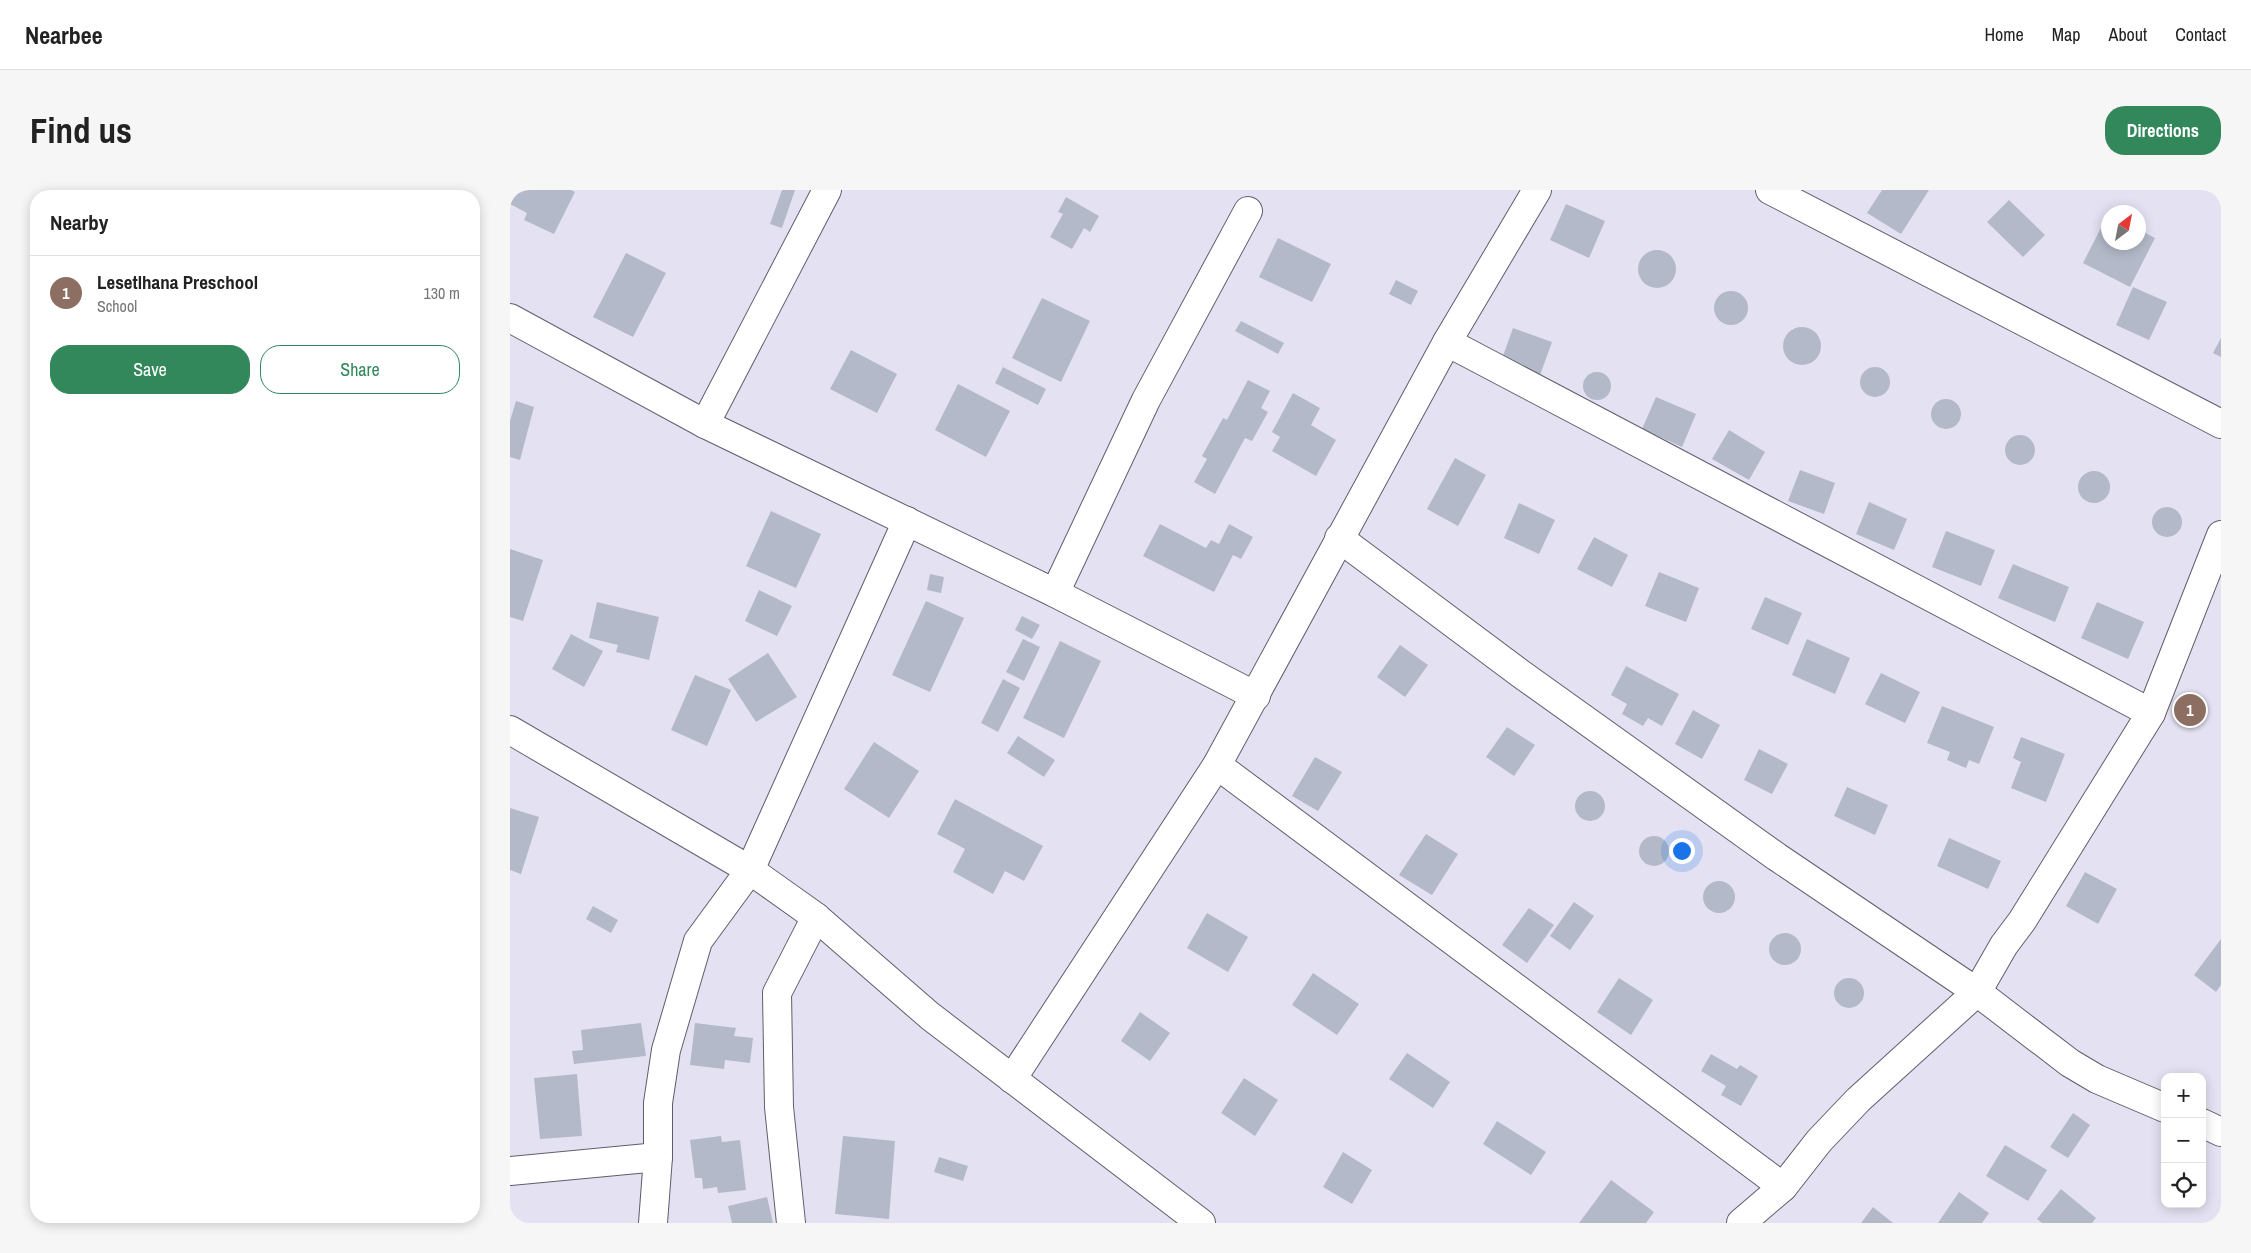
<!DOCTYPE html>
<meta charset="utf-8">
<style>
body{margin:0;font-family:"Archivo Narrow",sans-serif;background:#f6f6f6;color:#222}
.controls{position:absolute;right:15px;bottom:15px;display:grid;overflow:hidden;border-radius:10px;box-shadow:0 2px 12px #0003}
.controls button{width:45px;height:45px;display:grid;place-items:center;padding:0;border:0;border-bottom:1px solid #e0e0e0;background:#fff;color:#222;font:25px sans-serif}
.compass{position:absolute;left:1591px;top:15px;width:45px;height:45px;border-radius:50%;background:#fff;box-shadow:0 2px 12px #0003;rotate:32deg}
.you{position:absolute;left:1171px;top:660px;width:18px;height:18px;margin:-12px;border:4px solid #fff;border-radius:50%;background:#1a73e8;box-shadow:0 0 0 8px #1a73e833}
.badge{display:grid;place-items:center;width:32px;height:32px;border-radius:50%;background:#32885b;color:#fff;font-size:16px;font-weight:700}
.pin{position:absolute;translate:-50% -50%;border:2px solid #fff;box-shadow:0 1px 5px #0006}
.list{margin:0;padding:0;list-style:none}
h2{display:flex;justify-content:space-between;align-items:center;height:65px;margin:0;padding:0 20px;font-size:21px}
h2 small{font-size:16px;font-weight:400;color:#767676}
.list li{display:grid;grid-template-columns:32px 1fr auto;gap:15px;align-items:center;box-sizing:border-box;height:75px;padding:0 20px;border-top:1px solid #e0e0e0}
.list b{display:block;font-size:19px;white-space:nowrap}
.list p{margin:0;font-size:16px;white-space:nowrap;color:#767676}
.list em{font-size:16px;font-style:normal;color:#767676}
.actions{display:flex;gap:10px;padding:15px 20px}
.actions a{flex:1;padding:11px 0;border:1px solid #32885b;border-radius:20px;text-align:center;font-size:18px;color:#32885b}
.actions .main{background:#32885b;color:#fff}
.icon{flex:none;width:28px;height:28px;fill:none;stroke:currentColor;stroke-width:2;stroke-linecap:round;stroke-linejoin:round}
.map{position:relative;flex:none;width:1711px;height:1033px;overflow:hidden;border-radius:20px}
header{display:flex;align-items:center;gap:30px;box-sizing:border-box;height:70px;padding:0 25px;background:#fff;border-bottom:1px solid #e0e0e0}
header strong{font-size:24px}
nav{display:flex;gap:28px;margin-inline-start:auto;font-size:18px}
.intro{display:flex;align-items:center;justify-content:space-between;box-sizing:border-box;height:120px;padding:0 30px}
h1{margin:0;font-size:35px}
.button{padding:12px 22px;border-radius:20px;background:#32885b;color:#fff;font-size:18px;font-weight:700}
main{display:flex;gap:30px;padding:0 30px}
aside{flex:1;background:#fff;border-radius:20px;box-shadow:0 2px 12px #0003}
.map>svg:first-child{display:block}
</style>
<header>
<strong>Nearbee</strong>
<nav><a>Home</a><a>Map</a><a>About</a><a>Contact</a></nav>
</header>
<div class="intro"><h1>Find us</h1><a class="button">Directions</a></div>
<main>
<aside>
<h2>Nearby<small></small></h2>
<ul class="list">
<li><span class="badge" style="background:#8d6e63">1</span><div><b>Lesetlhana Preschool</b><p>School</p></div><em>130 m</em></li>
</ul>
<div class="actions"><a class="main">Save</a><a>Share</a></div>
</aside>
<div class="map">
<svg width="1711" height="1033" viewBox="0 0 1711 1033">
<rect width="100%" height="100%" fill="#e4e2f2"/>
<g fill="#b3b9c8">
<polygon points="0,0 61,0 65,2 44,44 14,30 17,23 0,14"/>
<polygon points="272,0 285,0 272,38 260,34"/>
<polygon points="1372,0 1419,0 1391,44 1357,23"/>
<polygon points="556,7 589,26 580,42 574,38 562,59 540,47 553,24 548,22"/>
<polygon points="1499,10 1535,45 1513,67 1477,32"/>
<polygon points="1056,14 1095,31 1079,68 1040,50"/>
<polygon points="1598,24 1598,52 1628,52 1628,39 1645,48 1620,97 1573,73"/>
<polygon points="768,48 821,74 802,112 749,87"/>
<circle cx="1147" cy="79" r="19"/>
<polygon points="116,63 156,83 123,147 83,127"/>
<polygon points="886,90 908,101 901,115 879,104"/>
<polygon points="1623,97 1657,112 1639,150 1606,135"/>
<circle cx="1221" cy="118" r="17"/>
<polygon points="532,108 580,131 551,192 502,168"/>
<polygon points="731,131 774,153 768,164 725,141"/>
<circle cx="1292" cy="156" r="19"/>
<polygon points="1003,138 1042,152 1029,188 990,174"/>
<polygon points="1711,148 1711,167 1703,163"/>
<polygon points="341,160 387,184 367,223 320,199"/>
<polygon points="493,177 536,199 528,215 485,193"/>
<circle cx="1365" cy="192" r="15"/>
<circle cx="1087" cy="196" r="14"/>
<polygon points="738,190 760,201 751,218 758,222 742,251 735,248 705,304 684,292 697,269 692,266 713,228 717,230"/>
<polygon points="448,194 500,221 476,267 425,240"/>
<polygon points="783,203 810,218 801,235 826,250 806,286 762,261 770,247 762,242"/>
<polygon points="1146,207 1186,224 1172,257 1132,239"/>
<circle cx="1436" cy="224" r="15"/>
<polygon points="6,211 24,217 10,270 0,267 0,231"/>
<polygon points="1219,240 1255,262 1239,290 1202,269"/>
<circle cx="1510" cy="260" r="15"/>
<polygon points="945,268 976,285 948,336 917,319"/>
<polygon points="1290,280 1325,293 1314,324 1278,311"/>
<circle cx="1584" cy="297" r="16"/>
<polygon points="1359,312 1397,329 1384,360 1346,344"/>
<polygon points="1009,313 1045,330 1029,364 994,348"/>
<circle cx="1657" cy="332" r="15"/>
<polygon points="261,321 311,344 286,398 236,376"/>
<polygon points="650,334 696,358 701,350 709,354 719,334 743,347 731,369 723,365 704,402 633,366"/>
<polygon points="1436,341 1485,360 1471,396 1422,377"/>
<polygon points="1084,347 1118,365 1102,397 1067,379"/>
<polygon points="0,359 33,370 13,431 0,427"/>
<polygon points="1503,374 1559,397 1545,432 1488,408"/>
<polygon points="1149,382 1189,398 1176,432 1135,416"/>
<polygon points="420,384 434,387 431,403 417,400"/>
<polygon points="249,400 282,416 267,446 235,431"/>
<polygon points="1255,407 1292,423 1278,455 1241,439"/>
<polygon points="416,411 454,428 420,502 382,485"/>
<polygon points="87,412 149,427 139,470 106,462 108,455 79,448"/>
<polygon points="1587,412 1634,432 1618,469 1571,448"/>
<polygon points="512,426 530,435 522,449 505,440"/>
<polygon points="61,444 93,461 74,497 42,479"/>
<polygon points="513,449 530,457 514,491 496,482"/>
<polygon points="1297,449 1340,468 1325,504 1282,485"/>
<polygon points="550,451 591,471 554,548 513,528"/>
<polygon points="890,455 918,475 895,507 867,487"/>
<polygon points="258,463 287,507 246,532 218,489"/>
<polygon points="1116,476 1169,504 1152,536 1138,528 1133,536 1112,524 1117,514 1101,505"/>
<polygon points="1371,483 1410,502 1395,533 1355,514"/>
<polygon points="185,485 221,500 197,556 161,540"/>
<polygon points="493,489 510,498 488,542 471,533"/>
<polygon points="1432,516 1484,537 1469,574 1459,570 1456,578 1437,570 1440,562 1417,553"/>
<polygon points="1183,520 1210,535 1192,569 1165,554"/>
<polygon points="997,537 1025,555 1004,586 976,567"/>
<polygon points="508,546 545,570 534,587 497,563"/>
<polygon points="1511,547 1555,564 1536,612 1501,598 1511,572 1503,568"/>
<polygon points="364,552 409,581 379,628 334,599"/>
<polygon points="1249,559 1278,574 1262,604 1234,590"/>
<polygon points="805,567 832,582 808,621 782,606"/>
<polygon points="1337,597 1378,615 1365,645 1324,626"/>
<circle cx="1080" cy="616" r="15"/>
<polygon points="445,609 533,656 514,691 495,681 483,704 443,682 455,659 427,644"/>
<polygon points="0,618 29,627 11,684 0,680"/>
<polygon points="916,644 948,664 922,705 889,685"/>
<circle cx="1144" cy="661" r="15"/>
<polygon points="1439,648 1491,671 1478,699 1427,676"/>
<polygon points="1575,682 1607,699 1588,734 1556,716"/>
<circle cx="1209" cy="707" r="16"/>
<polygon points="1064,712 1084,726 1060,760 1040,746"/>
<polygon points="83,716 108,730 101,743 76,729"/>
<polygon points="1019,718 1044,735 1017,773 992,755"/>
<polygon points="697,723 738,747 718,782 677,758"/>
<circle cx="1275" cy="759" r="16"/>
<polygon points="1711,749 1711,795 1706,802 1684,785"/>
<polygon points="803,783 849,814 827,845 782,815"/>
<polygon points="1109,788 1143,810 1121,845 1087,822"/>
<circle cx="1339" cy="803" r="15"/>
<polygon points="630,822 660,843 640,871 611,851"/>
<polygon points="131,833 136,866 64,874 62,861 73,860 71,840"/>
<polygon points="185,833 226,838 224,846 243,848 240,873 215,870 214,879 180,875"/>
<polygon points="897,863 940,892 923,918 879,889"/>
<polygon points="1201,864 1227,879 1230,875 1248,886 1231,916 1211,905 1216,896 1191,881"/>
<polygon points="67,884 72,946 30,949 24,888"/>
<polygon points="734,888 768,910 745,946 711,923"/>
<polygon points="1563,923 1580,935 1558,968 1540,957"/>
<polygon points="987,931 1036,962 1021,985 973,954"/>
<polygon points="211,946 212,952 230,950 236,1000 208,1003 207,997 193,999 192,988 185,988 180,950"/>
<polygon points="333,946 385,951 379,1029 325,1024"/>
<polygon points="1495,955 1537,980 1518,1011 1476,986"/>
<polygon points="833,962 862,980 842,1014 813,997"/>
<polygon points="429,967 458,976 453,991 424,982"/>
<polygon points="1101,990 1144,1022 1136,1033 1069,1033"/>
<polygon points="1551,999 1586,1028 1582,1033 1532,1033 1527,1029"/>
<polygon points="1449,1002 1479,1023 1472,1033 1428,1033"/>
<polygon points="257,1007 263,1033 222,1033 218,1016"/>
<polygon points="1363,1017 1383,1033 1351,1033"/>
</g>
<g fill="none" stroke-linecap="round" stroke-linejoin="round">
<defs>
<g id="minor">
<polyline points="1260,0 1711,234"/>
<polyline points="0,128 195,234 545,403 746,506"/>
<polyline points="937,152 1641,523"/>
<polyline points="195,234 317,0"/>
<polyline points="829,348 1011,484 1267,667 1467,802 1560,873 1587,889 1655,918"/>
<polyline points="545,403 636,210 738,21"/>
<polyline points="0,540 240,680 306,727 420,826 691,1033"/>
<polyline points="707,575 1273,997"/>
<polyline points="502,889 707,575 937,152 1027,0"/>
<polyline points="1692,933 1711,942"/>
<polyline points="0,981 148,967"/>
<polyline points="143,1033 148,967 148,913 156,860 188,751 240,680 397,331"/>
<polyline points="281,1033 269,917 267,803 306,727"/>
<polyline points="1231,1033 1273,997 1309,951 1348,910 1467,802 1494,755 1512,731 1641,523 1711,345"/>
</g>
</defs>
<use href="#minor" stroke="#605e6c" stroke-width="30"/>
<use href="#minor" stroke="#fff" stroke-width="28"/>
</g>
</svg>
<div class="controls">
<button>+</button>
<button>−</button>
<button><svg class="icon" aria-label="locate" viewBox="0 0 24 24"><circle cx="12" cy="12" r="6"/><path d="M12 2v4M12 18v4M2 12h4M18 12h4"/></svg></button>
</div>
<svg class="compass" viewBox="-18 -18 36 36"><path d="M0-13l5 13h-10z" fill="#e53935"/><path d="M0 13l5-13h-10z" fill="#767676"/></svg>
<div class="you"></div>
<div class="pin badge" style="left:1680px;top:520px;background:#8d6e63">1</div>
</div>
</main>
